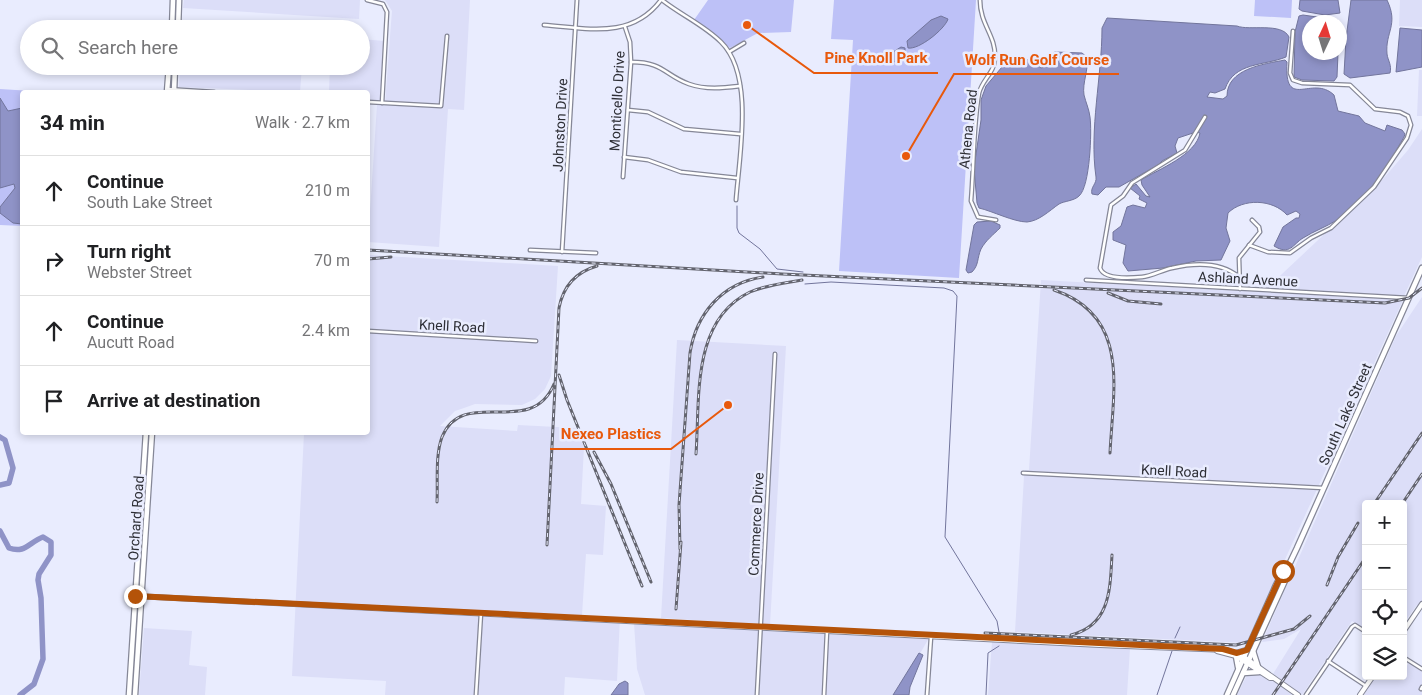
<!DOCTYPE html>
<meta charset="utf-8">
<style>
body{margin:0;font-family:Roboto,sans-serif;background:#f6f6f6;color:#202124}
.controls{position:absolute;right:15px;bottom:15px;display:grid;overflow:hidden;border-radius:5px;box-shadow:0 2px 8px #0003}
.controls button{width:45px;height:45px;display:grid;place-items:center;padding:0;border:0;border-bottom:1px solid #e0e0e0;background:#fff;color:#202124;font:25px sans-serif}
.compass{position:absolute;left:1302px;top:15px;width:45px;height:45px;border-radius:50%;background:#fff;box-shadow:0 2px 8px #0003;rotate:4deg}
.stop{position:absolute;width:15px;height:15px;margin:-11px;border:4px solid #b45309;border-radius:50%;background:#fff}
.stop.end{background:#b45309;border-color:#fff;box-shadow:0 1px 5px #0008}
.list{margin:0;padding:0;list-style:none}
h2{display:flex;justify-content:space-between;align-items:center;height:65px;margin:0;padding:0 20px;font-size:21px}
h2 small{font-size:16px;font-weight:400;color:#757577}
.list li{display:grid;grid-template-columns:32px 1fr auto;gap:15px;align-items:center;box-sizing:border-box;height:70px;padding:0 20px;border-top:1px solid #e0e0e0}
.list b{display:block;font-size:19px;white-space:nowrap}
.list p{margin:0;font-size:16px;white-space:nowrap;color:#757577}
.list em{font-size:16px;font-style:normal;color:#757577}
.icon{flex:none;width:28px;height:28px;fill:none;stroke:currentColor;stroke-width:2;stroke-linecap:round;stroke-linejoin:round}
.map{position:relative;flex:none;width:1422px;height:695px;overflow:hidden}
.search{position:absolute;background:#fff;box-shadow:0 2px 8px #0003;left:20px;top:20px;width:350px;height:55px;display:flex;align-items:center;gap:12px;box-sizing:border-box;padding:0 18px;border-radius:28px;color:#757577;font-size:19px}
.panel{position:absolute;background:#fff;box-shadow:0 2px 8px #0003;left:20px;top:90px;width:350px;height:345px;border-radius:5px}
.map>svg:first-child{display:block}
</style>
<div class="map">
<svg width="1422" height="695" viewBox="0 0 1422 695">
<rect width="100%" height="100%" fill="#e9ecfe"/>
<g fill="#dcdef8">
<polygon points="184,0 360,0 359,19 183,8"/>
<polygon points="385,0 470,0 464,110 448,109 439,247 368,242 377,105 385,105 391,23 392,11"/>
<polygon points="1400,0 1422,0 1422,27 1399,26"/>
<polygon points="361,39 384,41 381,102 368,101 368,92 329,92 330,66 361,66"/>
<polygon points="180,66 302,66 300,92 179,87"/>
<polygon points="1419,70 1422,70 1422,116 1417,116"/>
<polygon points="1422,129 1422,257 1404,296 1266,289 1383,179 1408,150"/>
<polygon points="368,255 558,266 551,376 545,389 535,399 522,405 475,404 464,408 455,411 440,426 517,431 518,425 576,428 584,447 581,504 606,506 603,555 586,554 582,615 620,617 617,681 565,677 564,695 385,695 386,681 292,676 304,433 368,432"/>
<polygon points="1041,280 1403,300 1247,643 1015,632 1024,476 1025,470 1029,470"/>
<polygon points="1422,297 1422,608 1417,605 1403,624 1403,504 1366,504 1366,630 1352,621 1302,695 1273,674 1301,629 1284,639 1262,642 1396,336"/>
<polygon points="677,340 786,346 770,625 661,618"/>
<polygon points="634,623 929,638 896,695 645,695 637,669"/>
<polygon points="144,628 192,631 189,665 207,667 205,695 139,695"/>
<polygon points="992,642 1130,648 1127,695 988,695"/>
<polygon points="1410,662 1422,670 1422,695 1364,695 1376,676 1391,676 1397,680 1399,676 1403,676 1403,671"/>
<polygon points="1257,673 1272,680 1292,695 1237,695 1246,677 1249,674"/>
</g>
<g fill="#bdc1f7">
<polygon points="708,0 794,0 791,32 758,33 730,48 694,20"/>
<polygon points="834,0 976,0 959,278 839,271 853,40 831,39"/>
<polygon points="1255,0 1292,0 1291,18 1254,16"/>
<polygon points="0,89 48,92 22,92 22,226 0,225"/>
</g>
<g fill="#8f93c7" stroke="#72759c">
<polygon points="1300,0 1338,0 1340,13 1325,15 1302,11 1299,9"/>
<path d="M1351 0H1387C1399 25 1385 32 1387 54 1388 61 1392 65 1390 73L1350 78 1344 74 1346 39Z"/>
<polygon points="1303,15 1338,20 1338,22 1310,22 1310,52 1338,53 1337,77 1334,81 1302,80 1294,77 1295,32 1299,16"/>
<path d="M941 16 948 19C945 29 919 50 908 48L907 41 931 20Z"/>
<path d="M1107 18 1237 26C1249 31 1282 22 1289 37L1286 57C1264 66 1234 62 1225 89L1215 93 1210 92 1207 97 1223 99 1227 96C1227 69 1263 64 1285 60L1287 62C1284 112 1312 74 1334 95L1338 111 1359 116 1365 123 1385 131 1387 125 1402 130 1405 134 1404 137C1387 167 1366 201 1337 220 1326 227 1314 231 1303 238 1293 244 1290 256 1274 246L1283 227 1296 218H1299L1300 214 1296 211 1287 215C1273 199 1243 198 1228 213L1226 228 1230 241 1221 260 1196 261 1163 268 1128 271 1123 263 1126 245 1113 240V232L1121 226 1127 207 1133 205 1145 208 1147 203 1139 199 1140 196 1130 188 1136 184 1146 196 1150 197 1142 185 1141 180C1159 169 1196 155 1200 133L1196 132 1178 138 1175 146 1177 153 1162 161 1158 165 1119 187H1106L1098 195 1092 194C1090 187 1097 184 1096 177 1089 129 1102 77 1102 28Z"/>
<polygon points="1400,28 1422,30 1422,67 1396,72"/>
<polygon points="901,47 905,48 905,57 902,61 896,63 890,58 890,54"/>
<path d="M1055 52 1082 53 1087 57C1089 69 1082 83 1084 95 1086 103 1089 109 1090 117 1092 131 1090 187 1079 196 1074 201 1064 201 1059 204 1049 211 1039 221 1027 222 1014 222 992 211 979 208L977 203 974 168 981 120V100L986 86 1002 67 1003 62 1021 59 1030 60 1041 68 1052 65 1055 58 1053 53Z"/>
<polygon points="0,98 8,111 22,108 22,224 13,223 0,213 0,207 15,188 14,184 0,188"/>
<path d="M991 221 1000 225V228C993 235 986 240 981 249 977 258 979 265 972 272L968 273 966 270 974 225 977 222Z"/>
<polygon points="919,653 923,655 910,687 909,695 893,695"/>
<polygon points="625,681 628,683 628,695 611,695 619,684"/>
</g>
<g fill="none" stroke-linecap="round" stroke-linejoin="round">
<g stroke="#72759c" stroke-width="1">
<polyline points="737,206 737,228 739,233 760,249 777,269 803,272"/>
<polyline points="805,284 831,282 944,288 953,291 957,296 945,537 997,621 999,632"/>
<polyline points="1000,635 1000,637"/>
<polyline points="1175,638 1180,627"/>
<polyline points="986,695 988,653 999,646"/>
<polyline points="1157,695 1172,651"/>
</g>
<g stroke="#8f93c7" stroke-width="5.5">
<polyline points="0,437 5,440 13,468 9,483 0,485"/>
<path d="M0 531 9 548C25 554 29 542 43 537L51 542V555L39 574 38 580 41 598 43 659 34 684 20 695"/>
</g>
<defs>
<g id="street">
<polyline points="367,0 383,4 387,12 382,103"/>
<path d="M662 0C681 15 704 25 721 42 755 75 739 157 736 200"/>
<path d="M980 0C980 25 996 35 995 58 995 72 982 80 979 93 973 128 974 165 971 201L978 217 996 220"/>
<path d="M544 25C587 28 631 40 661 0"/>
<polyline points="729,52 744,43"/>
<path d="M631 62C664 62 664 75 689 84 706 90 723 88 740 86"/>
<polyline points="167,89 214,92"/>
<polyline points="368,102 441,106 447,36"/>
<polyline points="628,110 648,112 684,129 740,134"/>
<path d="M1205 117 1185 150 1132 183 1123 196 1111 205 1100 268C1104 280 1131 278 1142 277 1152 276 1162 270 1172 268 1194 263 1221 262 1239 277"/>
<polyline points="624,157 648,160 681,172 737,178"/>
<polyline points="623,177 631,62 630,42 625,27"/>
<polyline points="1249,245 1268,252 1290,253 1311,238 1331,228 1374,187 1407,138 1411,125 1408,116 1400,112 1375,109 1350,85 1302,83 1293,80 1290,73 1293,31"/>
<polyline points="530,250 596,253"/>
<polyline points="562,252 577,0"/>
<polyline points="1086,280 1409,298"/>
<polyline points="1240,289 1239,258 1260,232 1259,227 1252,220"/>
<polyline points="368,331 536,341"/>
<polyline points="1023,473 1323,488"/>
<polyline points="1403,657 1422,669"/>
<polyline points="1328,661 1366,686"/>
<polyline points="1421,689 1422,687"/>
<polyline points="476,695 481,613"/>
<polyline points="757,695 775,354"/>
<polyline points="824,695 827,631"/>
<polyline points="927,695 931,637"/>
<polyline points="1306,695 1352,627 1355,625 1366,632"/>
</g>
<g id="secondary">
<polyline points="135,596 1100,645 1227,650 1244,657 1298,695"/>
<polyline points="1403,632 1422,604"/>
<polyline points="1217,651 1236,656 1270,678 1273,678"/>
<polyline points="1360,695 1373,676"/>
</g>
<g id="primary">
<polyline points="172,29 173,0"/>
<polyline points="178,29 179,0"/>
<polyline points="167,92 169,66"/>
<polyline points="174,92 175,66"/>
<polyline points="1253,651 1258,667"/>
<polyline points="1237,653 1247,650"/>
<polyline points="1236,656 1238,667"/>
<polyline points="1243,673 1259,672"/>
<polyline points="129,695 146,432"/>
<polyline points="135,695 152,432"/>
<polyline points="1227,695 1276,585 1283,571 1287,569 1297,548 1422,268"/>
<polyline points="1233,695 1288,574 1287,569"/>
</g>
</defs>
<use href="#street" stroke="#858797" stroke-width="5"/>
<use href="#secondary" stroke="#858797" stroke-width="6"/>
<use href="#primary" stroke="#858797" stroke-width="7"/>
<use href="#street" stroke="#fff" stroke-width="2.5"/>
<use href="#secondary" stroke="#fff" stroke-width="4"/>
<use href="#primary" stroke="#fff" stroke-width="4.5"/>
<defs>
<g id="rail">
<polyline points="368,250 782,274 1385,303 1409,298 1422,288"/>
<polyline points="368,259 391,257"/>
<path d="M1054 290C1131 316 1113 389 1110 453"/>
<polyline points="1108,293 1128,301 1161,304"/>
<polyline points="559,375 567,400 642,586"/>
<polyline points="594,452 611,484 651,582"/>
<path d="M696 454C700 399 691 320 750 292 766 285 785 283 802 280"/>
<path d="M437 502C438 482 435 456 442 437 463 385 531 440 554 384"/>
<polyline points="1374,504 1422,433"/>
<polyline points="1402,504 1422,474"/>
<path d="M547 545 559 308C563 287 576 272 597 266"/>
<path d="M680 549 679 505 690 353C696 314 722 283 763 277"/>
<polyline points="1327,585 1338,557 1358,523"/>
<polyline points="676,609 681,542"/>
<polyline points="985,633 1236,645 1294,629 1310,616"/>
<path d="M1071 635C1111 625 1110 588 1112 555"/>
<polyline points="1273,695 1366,557"/>
</g>
</defs>
<use href="#rail" stroke="#63646e" stroke-width="3"/>
<use href="#rail" stroke="#e9ecfe" stroke-width="1" stroke-dasharray="4" stroke-linecap="butt"/>
</g>
<g fill="none" stroke-linecap="round" stroke-linejoin="round">
<polyline stroke="#b45309" stroke-width="6" points="135,596 1223,649 1237,653 1247,650 1283,571"/>
</g>
<g text-anchor="middle" dominant-baseline="central" stroke-width="5" stroke-linejoin="round" paint-order="stroke">
<g font-size="14" fill="#2e2f36" stroke="#e9ecfe">
<text transform="translate(617 101) rotate(-87)">Monticello Drive</text>
<text transform="translate(560 125) rotate(-87)">Johnston Drive</text>
<text transform="translate(968 129) rotate(-84)">Athena Road</text>
<text transform="translate(1248 279) rotate(3)">Ashland Avenue</text>
<text transform="translate(452 326) rotate(3)">Knell Road</text>
<text transform="translate(1345 414) rotate(-66)">South Lake Street</text>
<text transform="translate(1174 471) rotate(3)">Knell Road</text>
<text transform="translate(136 518) rotate(-86)">Orchard Road</text>
<text transform="translate(756 524) rotate(-87)">Commerce Drive</text>
</g>
</g>
<path fill="none" stroke="#e8590c" stroke-width="2" d="M747 25L814 73H938M906 156L954 74H1119M728 405L671 449H550"/>
<g fill="#e8590c" stroke="#e9ecfe" stroke-width="2">
<circle cx="747" cy="25" r="5"/>
<circle cx="906" cy="156" r="5"/>
<circle cx="728" cy="405" r="5"/>
</g>
<g font-size="15" text-anchor="middle" font-weight="bold" fill="#e8590c" stroke="#e9ecfe" stroke-width="5" stroke-linejoin="round" paint-order="stroke">
<text x="876" y="63">Pine Knoll Park</text>
<text x="1037" y="65">Wolf Run Golf Course</text>
<text x="611" y="439">Nexeo Plastics</text>
</g>
</svg>
<div class="controls">
<button>+</button>
<button>−</button>
<button><svg class="icon" aria-label="locate" viewBox="0 0 24 24"><circle cx="12" cy="12" r="6"/><path d="M12 2v4M12 18v4M2 12h4M18 12h4"/></svg></button>
<button><svg class="icon" aria-label="layers" viewBox="0 0 24 24"><path d="M12 4l9 5-9 5-9-5zM3 14l9 5 9-5"/></svg></button>
</div>
<svg class="compass" viewBox="-18 -18 36 36"><path d="M0-13l5 13h-10z" fill="#e53935"/><path d="M0 13l5-13h-10z" fill="#757577"/></svg>
<div class="stop" style="left:1283px;top:571px"></div>
<div class="stop end" style="left:135px;top:596px"></div>
<div class="search"><svg class="icon" aria-label="search" viewBox="0 0 24 24"><circle cx="10" cy="10" r="6"/><path d="M15 15l6 6"/></svg>Search here</div>
<section class="panel">
<h2>34 min<small>Walk · 2.7 km</small></h2>
<ul class="list">
<li><svg class="icon" aria-label="ahead" viewBox="0 0 24 24"><path d="M12 20V5M6 11l6-6 6 6"/></svg><div><b>Continue</b><p>South Lake Street</p></div><em>210 m</em></li>
<li><svg class="icon" aria-label="right" viewBox="0 0 24 24"><path d="M7 20v-9h11M14 6l5 5-5 5"/></svg><div><b>Turn right</b><p>Webster Street</p></div><em>70 m</em></li>
<li><svg class="icon" aria-label="ahead" viewBox="0 0 24 24"><path d="M12 20V5M6 11l6-6 6 6"/></svg><div><b>Continue</b><p>Aucutt Road</p></div><em>2.4 km</em></li>
<li><svg class="icon" aria-label="arrive" viewBox="0 0 24 24"><path d="M6 21V4h12l-3 4 3 4H6"/></svg><div><b>Arrive at destination</b></div></li>
</ul>
</section>
</div>
